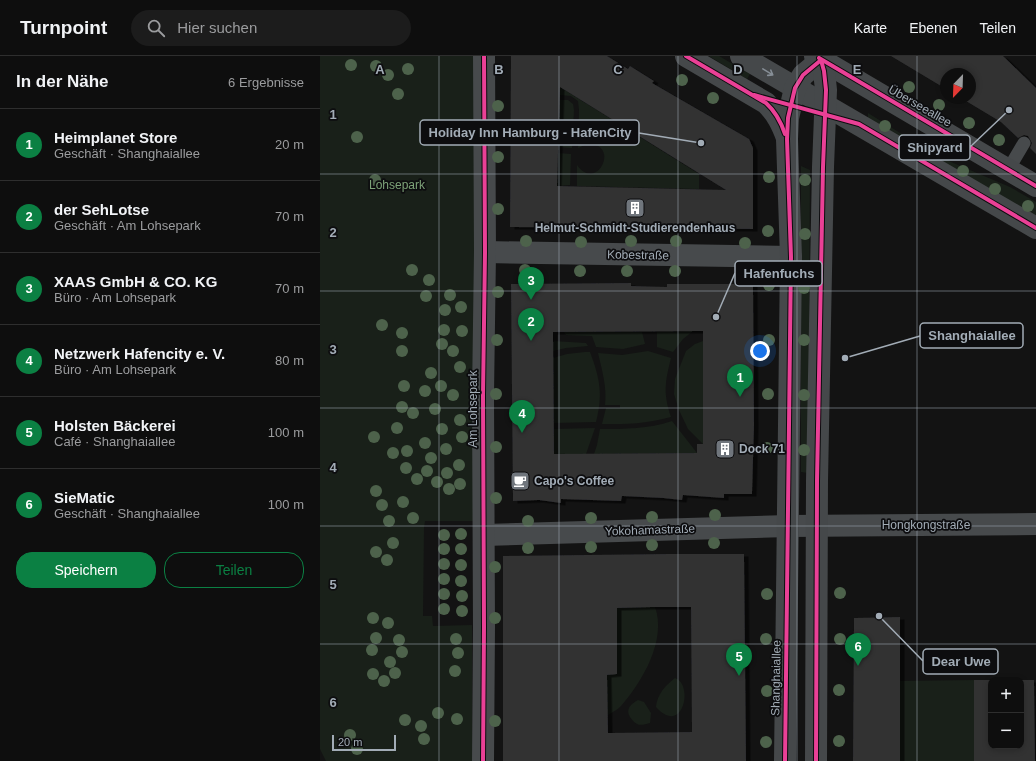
<!DOCTYPE html>
<html lang="de">
<meta charset="utf-8">
<style>
body{margin:0;font-family:Arial,sans-serif;background:#1c1c1c;color:#f1f3f6}
.controls{position:absolute;right:12px;bottom:12px;display:grid;overflow:hidden;border-radius:8px;box-shadow:0 2px 6px #0003}
.controls button{width:36px;height:36px;display:grid;place-items:center;padding:0;border:0;border-bottom:1px solid #2e2e2e;background:#0e0e0e;color:#f1f3f6;font:20px sans-serif}
.compass{position:absolute;left:620px;top:12px;width:36px;height:36px;border-radius:50%;background:#0e0e0e;box-shadow:0 2px 6px #0003;rotate:203deg}
.scale{position:absolute;left:12px;bottom:10px;width:64px;box-sizing:border-box;padding-left:4px;border:2px solid #a2acb6;border-top:0;font-size:11px;line-height:14px;white-space:nowrap;color:#a2acb6;-webkit-text-stroke:3px #0d0d0f;paint-order:stroke}
.you{position:absolute;left:440px;top:295px;width:14px;height:14px;margin:-10px;border:3px solid #fff;border-radius:50%;background:#1a73e8;box-shadow:0 0 0 6px #1a73e833}
.badge{display:grid;place-items:center;width:26px;height:26px;border-radius:50%;background:#0b8043;color:#fff;font-size:13px;font-weight:700}
.pin{position:absolute;translate:-50% -33px;filter:drop-shadow(0 1px 2px #0008)}
.pin::after{content:'';position:absolute;top:21px;width:14px;height:12px;background:inherit;clip-path:polygon(0 0,100% 0,50% 100%)}
.list{margin:0;padding:0;list-style:none}
h2{display:flex;justify-content:space-between;align-items:center;height:52px;margin:0;padding:0 16px;font-size:17px}
h2 small{font-size:13px;font-weight:400;color:#9b9c9e}
.list li{display:grid;grid-template-columns:26px 1fr auto;gap:12px;align-items:center;box-sizing:border-box;height:72px;padding:0 16px;border-top:1px solid #2e2e2e}
.list b{display:block;font-size:15px;white-space:nowrap}
.list p{margin:0;font-size:13px;white-space:nowrap;color:#9b9c9e}
.list em{font-size:13px;font-style:normal;color:#9b9c9e}
.actions{display:flex;gap:8px;padding:12px 16px}
.actions a{flex:1;padding:9px 0;border:1px solid #0b8043;border-radius:16px;text-align:center;font-size:14px;color:#0b8043}
.actions .main{background:#0b8043;color:#fff}
.icon{flex:none;width:22px;height:22px;fill:none;stroke:currentColor;stroke-width:2;stroke-linecap:round;stroke-linejoin:round}
.map{position:relative;flex:none;width:716px;height:705px;overflow:hidden}
header{display:flex;align-items:center;gap:24px;box-sizing:border-box;height:56px;padding:0 20px;background:#0e0e0e;border-bottom:1px solid #2e2e2e}
header strong{font-size:19px}
nav{display:flex;gap:22px;margin-inline-start:auto;font-size:14px}
.search{width:280px;height:36px;background:#1c1c1c;display:flex;align-items:center;gap:10px;box-sizing:border-box;padding:0 14px;border-radius:22px;color:#9b9c9e;font-size:15px}
main{display:flex}
aside{flex:1;background:#0e0e0e}
.map>svg:first-child{display:block}
</style>
<header>
<strong>Turnpoint</strong>
<div class="search"><svg class="icon" aria-label="search" viewBox="0 0 24 24"><circle cx="10" cy="10" r="6"/><path d="M15 15l6 6"/></svg>Hier suchen</div>
<nav><a>Karte</a><a>Ebenen</a><a>Teilen</a></nav>
</header>
<main>
<aside>
<h2>In der Nähe<small>6 Ergebnisse</small></h2>
<ul class="list">
<li><span class="badge">1</span><div><b>Heimplanet Store</b><p>Geschäft · Shanghaiallee</p></div><em>20 m</em></li>
<li><span class="badge">2</span><div><b>der SehLotse</b><p>Geschäft · Am Lohsepark</p></div><em>70 m</em></li>
<li><span class="badge">3</span><div><b>XAAS GmbH &amp; CO. KG</b><p>Büro · Am Lohsepark</p></div><em>70 m</em></li>
<li><span class="badge">4</span><div><b>Netzwerk Hafencity e. V.</b><p>Büro · Am Lohsepark</p></div><em>80 m</em></li>
<li><span class="badge">5</span><div><b>Holsten Bäckerei</b><p>Café · Shanghaiallee</p></div><em>100 m</em></li>
<li><span class="badge">6</span><div><b>SieMatic</b><p>Geschäft · Shanghaiallee</p></div><em>100 m</em></li>
</ul>
<div class="actions"><a class="main">Speichern</a><a>Teilen</a></div>
</aside>
<div class="map">
<svg width="716" height="705" viewBox="0 0 716 705">
<defs>
<filter id="shadow"><feDropShadow dx="4.5" dy="2.5" stdDeviation="0" flood-color="#0009"/></filter>
</defs>
<rect width="100%" height="100%" fill="#131313"/>
<g fill="#192019">
<polygon points="0,0 156,0 153,465 105,465 104,472 103,560 112,560 113,570 152,569 152,705 6,705 0,693"/>
<polygon points="389,0 399,0 430,18 427,23"/>
<path d="M240 31 379 118V133L257 130V109C276 136 299 92 272 88 266 87 262 91 258 92L259 54 258 45 251 40 240 39Z"/>
<polygon points="240,44 248,44 253,48 254,54 252,92 238,91"/>
<polygon points="548,57 601,90 631,106 690,131 716,146 716,164 548,65"/>
<polygon points="238,97 251,98 250,129 237,130"/>
<polygon points="481,110 490,114 488,417 481,416"/>
<polygon points="373,275 363,283 353,296 337,291 337,276"/>
<polygon points="244,276 322,276 325,288 303,293 276,291 272,280 246,279"/>
<polygon points="233,285 266,287 268,290 246,292 233,295"/>
<polygon points="383,285 383,388 368,373 359,354 354,338 355,323 366,295 375,288"/>
<path d="M328 295 351 302C345 326 343 337 351 361 325 368 309 368 282 368L286 352H300V349H285C287 331 282 314 278 297L302 299Z"/>
<path d="M265 296H270C280 323 283 338 276 366L234 367 233 302 247 298Z"/>
<path d="M352 365 377 397 274 398 277 389 280 373C305 373 328 373 352 365Z"/>
<polygon points="275,372 266,398 234,398 234,373"/>
<path d="M335 551C347 584 322 626 301 650 295 656 285 660 278 665L225 553Z"/>
<path d="M355 622C374 628 363 681 336 651 337 638 346 629 355 622Z"/>
<polygon points="654,624 654,705 580,705 580,625"/>
<path d="M318 644 324 646 331 657 330 667C320 670 316 670 310 661 305 653 311 648 318 644Z"/>
</g>
<g fill="#313133" fill-rule="evenodd" filter="url(#shadow)">
<path d="M191 0H287L308 13 310 10 334 25 332 27 429 83 433 92V173L190 171ZM240 31 406 134 237 130Z"/>
<polygon points="571,0 683,0 716,32 716,98 710,92 712,87 708,80 704,79 698,82 681,66 641,42 650,42 650,18 626,18 626,33"/>
<path d="M311 227V230L347 231V228H433L434 369 432 438H404V442L363 439 362 444 343 442 302 440 301 445 241 443V447L219 444 193 445 191 228ZM383 275V388H377V397L234 398 233 276Z"/>
<path d="M348 498H424L426 705H183V500ZM333 551H371L372 676 288 677 287 619 297 618V552Z"/>
<polygon points="580,561 580,705 533,705 534,562"/>
<polygon points="654,624 671,624 671,690 701,690 701,624 714,624 715,705 654,705"/>
</g>
<g fill="none" stroke-linecap="round" stroke-linejoin="round">
<polyline stroke="#474a4c" stroke-width="13" points="688,114 704,87"/>
<g stroke="#474a4c" stroke-width="22">
<polyline points="165,196 471,201"/>
<polyline points="164,479 468,470 716,468"/>
<polyline points="163,705 164,570 163,339 165,196 164,0"/>
</g>
<g stroke="#45484a" stroke-width="22">
<path d="M366 0 446 47C457 58 462 68 467 82"/>
<polyline points="421,0 716,172"/>
<polyline points="495,0 716,130"/>
<polyline points="465,705 471,201 467,83 468,62 475,32 483,19 501,4"/>
<polyline points="496,705 497,425 503,111 506,34 504,15 501,4"/>
</g>
<defs>
<g id="cycleway">
<path d="M366 0 446 47C456 56 461 66 465 78"/>
<polyline points="499,2 716,130"/>
<polyline points="434,39 539,68 716,172"/>
<polyline points="163,705 164,570 163,339 165,196 164,0"/>
<polyline points="465,705 471,201 467,83 468,62 475,32 483,19 501,4"/>
<polyline points="496,705 497,425 503,111 506,34 504,15 501,4"/>
</g>
</defs>
<use href="#cycleway" stroke="#0d0d0f" stroke-width="6"/>
<use href="#cycleway" stroke="#ea4096" stroke-width="4"/>
</g>
<g fill="#4d624b">
<circle cx="31" cy="9" r="6"/>
<circle cx="56" cy="10" r="6"/>
<circle cx="88" cy="13" r="6"/>
<circle cx="68" cy="19" r="6"/>
<circle cx="362" cy="24" r="6"/>
<circle cx="589" cy="31" r="6"/>
<circle cx="78" cy="38" r="6"/>
<circle cx="393" cy="42" r="6"/>
<circle cx="619" cy="49" r="6"/>
<circle cx="178" cy="50" r="6"/>
<circle cx="649" cy="67" r="6"/>
<circle cx="565" cy="70" r="6"/>
<circle cx="37" cy="81" r="6"/>
<circle cx="679" cy="84" r="6"/>
<circle cx="613" cy="99" r="6"/>
<circle cx="178" cy="101" r="6"/>
<circle cx="643" cy="115" r="6"/>
<circle cx="449" cy="121" r="6"/>
<circle cx="55" cy="124" r="6"/>
<circle cx="485" cy="124" r="6"/>
<circle cx="675" cy="133" r="6"/>
<circle cx="708" cy="150" r="6"/>
<circle cx="178" cy="153" r="6"/>
<circle cx="448" cy="175" r="6"/>
<circle cx="485" cy="178" r="6"/>
<circle cx="206" cy="185" r="6"/>
<circle cx="311" cy="185" r="6"/>
<circle cx="356" cy="185" r="6"/>
<circle cx="261" cy="186" r="6"/>
<circle cx="425" cy="187" r="6"/>
<circle cx="92" cy="214" r="6"/>
<circle cx="205" cy="214" r="6"/>
<circle cx="260" cy="215" r="6"/>
<circle cx="307" cy="215" r="6"/>
<circle cx="355" cy="215" r="6"/>
<circle cx="109" cy="224" r="6"/>
<circle cx="449" cy="229" r="6"/>
<circle cx="484" cy="232" r="6"/>
<circle cx="178" cy="236" r="6"/>
<circle cx="130" cy="239" r="6"/>
<circle cx="106" cy="240" r="6"/>
<circle cx="141" cy="251" r="6"/>
<circle cx="125" cy="254" r="6"/>
<circle cx="62" cy="269" r="6"/>
<circle cx="124" cy="274" r="6"/>
<circle cx="142" cy="275" r="6"/>
<circle cx="82" cy="277" r="6"/>
<circle cx="177" cy="284" r="6"/>
<circle cx="449" cy="284" r="6"/>
<circle cx="484" cy="284" r="6"/>
<circle cx="122" cy="288" r="6"/>
<circle cx="82" cy="295" r="6"/>
<circle cx="133" cy="295" r="6"/>
<circle cx="140" cy="311" r="6"/>
<circle cx="111" cy="317" r="6"/>
<circle cx="84" cy="330" r="6"/>
<circle cx="121" cy="330" r="6"/>
<circle cx="105" cy="335" r="6"/>
<circle cx="176" cy="338" r="6"/>
<circle cx="448" cy="338" r="6"/>
<circle cx="133" cy="339" r="6"/>
<circle cx="484" cy="339" r="6"/>
<circle cx="82" cy="351" r="6"/>
<circle cx="115" cy="353" r="6"/>
<circle cx="93" cy="357" r="6"/>
<circle cx="140" cy="364" r="6"/>
<circle cx="77" cy="372" r="6"/>
<circle cx="122" cy="373" r="6"/>
<circle cx="54" cy="381" r="6"/>
<circle cx="142" cy="381" r="6"/>
<circle cx="105" cy="387" r="6"/>
<circle cx="176" cy="391" r="6"/>
<circle cx="447" cy="392" r="6"/>
<circle cx="126" cy="393" r="6"/>
<circle cx="484" cy="394" r="6"/>
<circle cx="87" cy="395" r="6"/>
<circle cx="73" cy="397" r="6"/>
<circle cx="111" cy="402" r="6"/>
<circle cx="139" cy="409" r="6"/>
<circle cx="86" cy="412" r="6"/>
<circle cx="107" cy="415" r="6"/>
<circle cx="127" cy="417" r="6"/>
<circle cx="97" cy="423" r="6"/>
<circle cx="117" cy="426" r="6"/>
<circle cx="140" cy="428" r="6"/>
<circle cx="129" cy="433" r="6"/>
<circle cx="56" cy="435" r="6"/>
<circle cx="176" cy="442" r="6"/>
<circle cx="83" cy="446" r="6"/>
<circle cx="62" cy="449" r="6"/>
<circle cx="395" cy="459" r="6"/>
<circle cx="332" cy="461" r="6"/>
<circle cx="93" cy="462" r="6"/>
<circle cx="271" cy="462" r="6"/>
<circle cx="69" cy="465" r="6"/>
<circle cx="208" cy="465" r="6"/>
<circle cx="141" cy="478" r="6"/>
<circle cx="124" cy="479" r="6"/>
<circle cx="73" cy="487" r="6"/>
<circle cx="394" cy="487" r="6"/>
<circle cx="332" cy="489" r="6"/>
<circle cx="271" cy="491" r="6"/>
<circle cx="208" cy="492" r="6"/>
<circle cx="124" cy="493" r="6"/>
<circle cx="141" cy="493" r="6"/>
<circle cx="56" cy="496" r="6"/>
<circle cx="67" cy="504" r="6"/>
<circle cx="124" cy="508" r="6"/>
<circle cx="141" cy="509" r="6"/>
<circle cx="175" cy="511" r="6"/>
<circle cx="124" cy="523" r="6"/>
<circle cx="141" cy="525" r="6"/>
<circle cx="520" cy="537" r="6"/>
<circle cx="124" cy="538" r="6"/>
<circle cx="447" cy="538" r="6"/>
<circle cx="142" cy="540" r="6"/>
<circle cx="124" cy="553" r="6"/>
<circle cx="142" cy="555" r="6"/>
<circle cx="53" cy="562" r="6"/>
<circle cx="175" cy="562" r="6"/>
<circle cx="68" cy="567" r="6"/>
<circle cx="56" cy="582" r="6"/>
<circle cx="136" cy="583" r="6"/>
<circle cx="446" cy="583" r="6"/>
<circle cx="520" cy="583" r="6"/>
<circle cx="79" cy="584" r="6"/>
<circle cx="52" cy="594" r="6"/>
<circle cx="82" cy="596" r="6"/>
<circle cx="138" cy="597" r="6"/>
<circle cx="70" cy="606" r="6"/>
<circle cx="135" cy="615" r="6"/>
<circle cx="75" cy="617" r="6"/>
<circle cx="53" cy="618" r="6"/>
<circle cx="64" cy="625" r="6"/>
<circle cx="519" cy="634" r="6"/>
<circle cx="447" cy="635" r="6"/>
<circle cx="118" cy="657" r="6"/>
<circle cx="137" cy="663" r="6"/>
<circle cx="85" cy="664" r="6"/>
<circle cx="175" cy="665" r="6"/>
<circle cx="101" cy="670" r="6"/>
<circle cx="30" cy="679" r="6"/>
<circle cx="104" cy="683" r="6"/>
<circle cx="519" cy="685" r="6"/>
<circle cx="446" cy="686" r="6"/>
<circle cx="37" cy="693" r="6"/>
</g>
<defs><path id="oneway-shaft" d="M-6 0H5M1.5-3L5.5 0L1.5 3" fill="none" stroke-width="1.6" stroke-linecap="round" stroke-linejoin="round"/></defs>
<use stroke="#868e96" href="#oneway-shaft" transform="translate(448 16) rotate(31)"/>
<path fill="none" stroke="#a2acb6" stroke-width="1" stroke-opacity="0.55" d="M119 0V705M239 0V705M358 0V705M477 0V705M597 0V705M0 118H716M0 235H716M0 352H716M0 470H716M0 588H716"/>
<defs>
<symbol id="building-square" viewBox="-11 -11 22 22"><rect x="-9" y="-9" width="18" height="18" rx="4" fill="#70767d" stroke="#0d0d0f"/><path d="M-4-6H4V6H1V3H-1V6H-4ZM-2.5-4.3h1.7v1.8h-1.7ZM.8-4.3h1.7v1.8H.8ZM-2.5-1h1.7V.8h-1.7ZM.8-1h1.7V.8H.8Z" fill="#fff"/></symbol>
<symbol id="cafe-square" viewBox="-11 -11 22 22"><rect x="-9" y="-9" width="18" height="18" rx="4" fill="#70767d" stroke="#0d0d0f"/><path d="M-5.5-4.5H6V0H3Q3 3.5 0 3.5H-2.5Q-5.5 3.5-5.5 0ZM3-3.2v2h1.7v-2ZM-6 4.5H4V6H-6Z" fill="#fff"/></symbol>
</defs>
<g fill-rule="evenodd">
<use href="#building-square" x="304" y="141" width="22" height="22"/>
<use href="#building-square" x="394" y="382" width="22" height="22"/>
<use href="#cafe-square" x="189" y="414" width="22" height="22"/>
</g>
<g text-anchor="middle" dominant-baseline="central" stroke-width="3.5" stroke-linejoin="round" paint-order="stroke">
<g font-size="12" fill="#a2acb6" stroke="#0d0d0f">
<text transform="translate(600 50) rotate(30)">Überseeallee</text>
<text transform="translate(318 199) rotate(1)">Kobestraße</text>
<text transform="translate(153 353) rotate(-90)">Am Lohsepark</text>
<text x="606" y="469">Hongkongstraße</text>
<text transform="translate(330 474) rotate(-2)">Yokohamastraße</text>
<text transform="translate(456 622) rotate(-89)">Shanghaiallee</text>
</g>
<g font-size="12" fill="#7da278" stroke="#0d0d0f">
<text x="77" y="129">Lohsepark</text>
</g>
<g font-size="12" font-weight="bold" fill="#a2acb6" stroke="#0d0d0f" text-anchor="start">
<text x="315" y="172" text-anchor="middle">Helmut-Schmidt-Studierendenhaus</text>
<text x="419" y="393">Dock 71</text>
<text x="214" y="425">Capo's Coffee</text>
</g>
</g>
<g font-size="13" text-anchor="middle" font-weight="bold" fill="#a2acb6" stroke="#0d0d0f" stroke-width="3.5" stroke-linejoin="round" paint-order="stroke">
<text x="60" y="18">A</text>
<text x="179" y="18">B</text>
<text x="298" y="18">C</text>
<text x="418" y="18">D</text>
<text x="537" y="18">E</text>
<text x="13" y="63">1</text>
<text x="13" y="181">2</text>
<text x="13" y="298">3</text>
<text x="13" y="416">4</text>
<text x="13" y="533">5</text>
<text x="13" y="651">6</text>
</g>
<path fill="none" stroke="#a2acb6" stroke-width="1.5" d="M381 87L319 77M689 54L650 91M396 261L415 217M525 302L600 280M559 560L603 605"/>
<g fill="#a2acb6" stroke="#0d0d0f" stroke-width="1.5">
<circle cx="381" cy="87" r="4"/>
<circle cx="689" cy="54" r="4"/>
<circle cx="396" cy="261" r="4"/>
<circle cx="525" cy="302" r="4"/>
<circle cx="559" cy="560" r="4"/>
</g>
<g fill="#0d0d0f" stroke="#a2acb6" stroke-width="1.5">
<rect x="100" y="64" width="219" height="25" rx="4"/>
<rect x="579" y="79" width="71" height="25" rx="4"/>
<rect x="415" y="205" width="87" height="25" rx="4"/>
<rect x="600" y="267" width="103" height="25" rx="4"/>
<rect x="603" y="593" width="75" height="25" rx="4"/>
</g>
<g font-size="13" text-anchor="middle" font-weight="bold" fill="#a2acb6">
<text x="210" y="81">Holiday Inn Hamburg - HafenCity</text>
<text x="615" y="96">Shipyard</text>
<text x="459" y="222">Hafenfuchs</text>
<text x="652" y="284">Shanghaiallee</text>
<text x="641" y="610">Dear Uwe</text>
</g>
</svg>
<div class="controls">
<button>+</button>
<button>−</button>
</div>
<svg class="compass" viewBox="-18 -18 36 36"><path d="M0-13l5 13h-10z" fill="#e53935"/><path d="M0 13l5-13h-10z" fill="#9b9c9e"/></svg>
<div class="scale">20 m</div>
<div class="you"></div>
<div class="pin badge" style="left:420px;top:341px">1</div>
<div class="pin badge" style="left:211px;top:285px">2</div>
<div class="pin badge" style="left:211px;top:244px">3</div>
<div class="pin badge" style="left:202px;top:377px">4</div>
<div class="pin badge" style="left:419px;top:620px">5</div>
<div class="pin badge" style="left:538px;top:610px">6</div>
</div>
</main>
